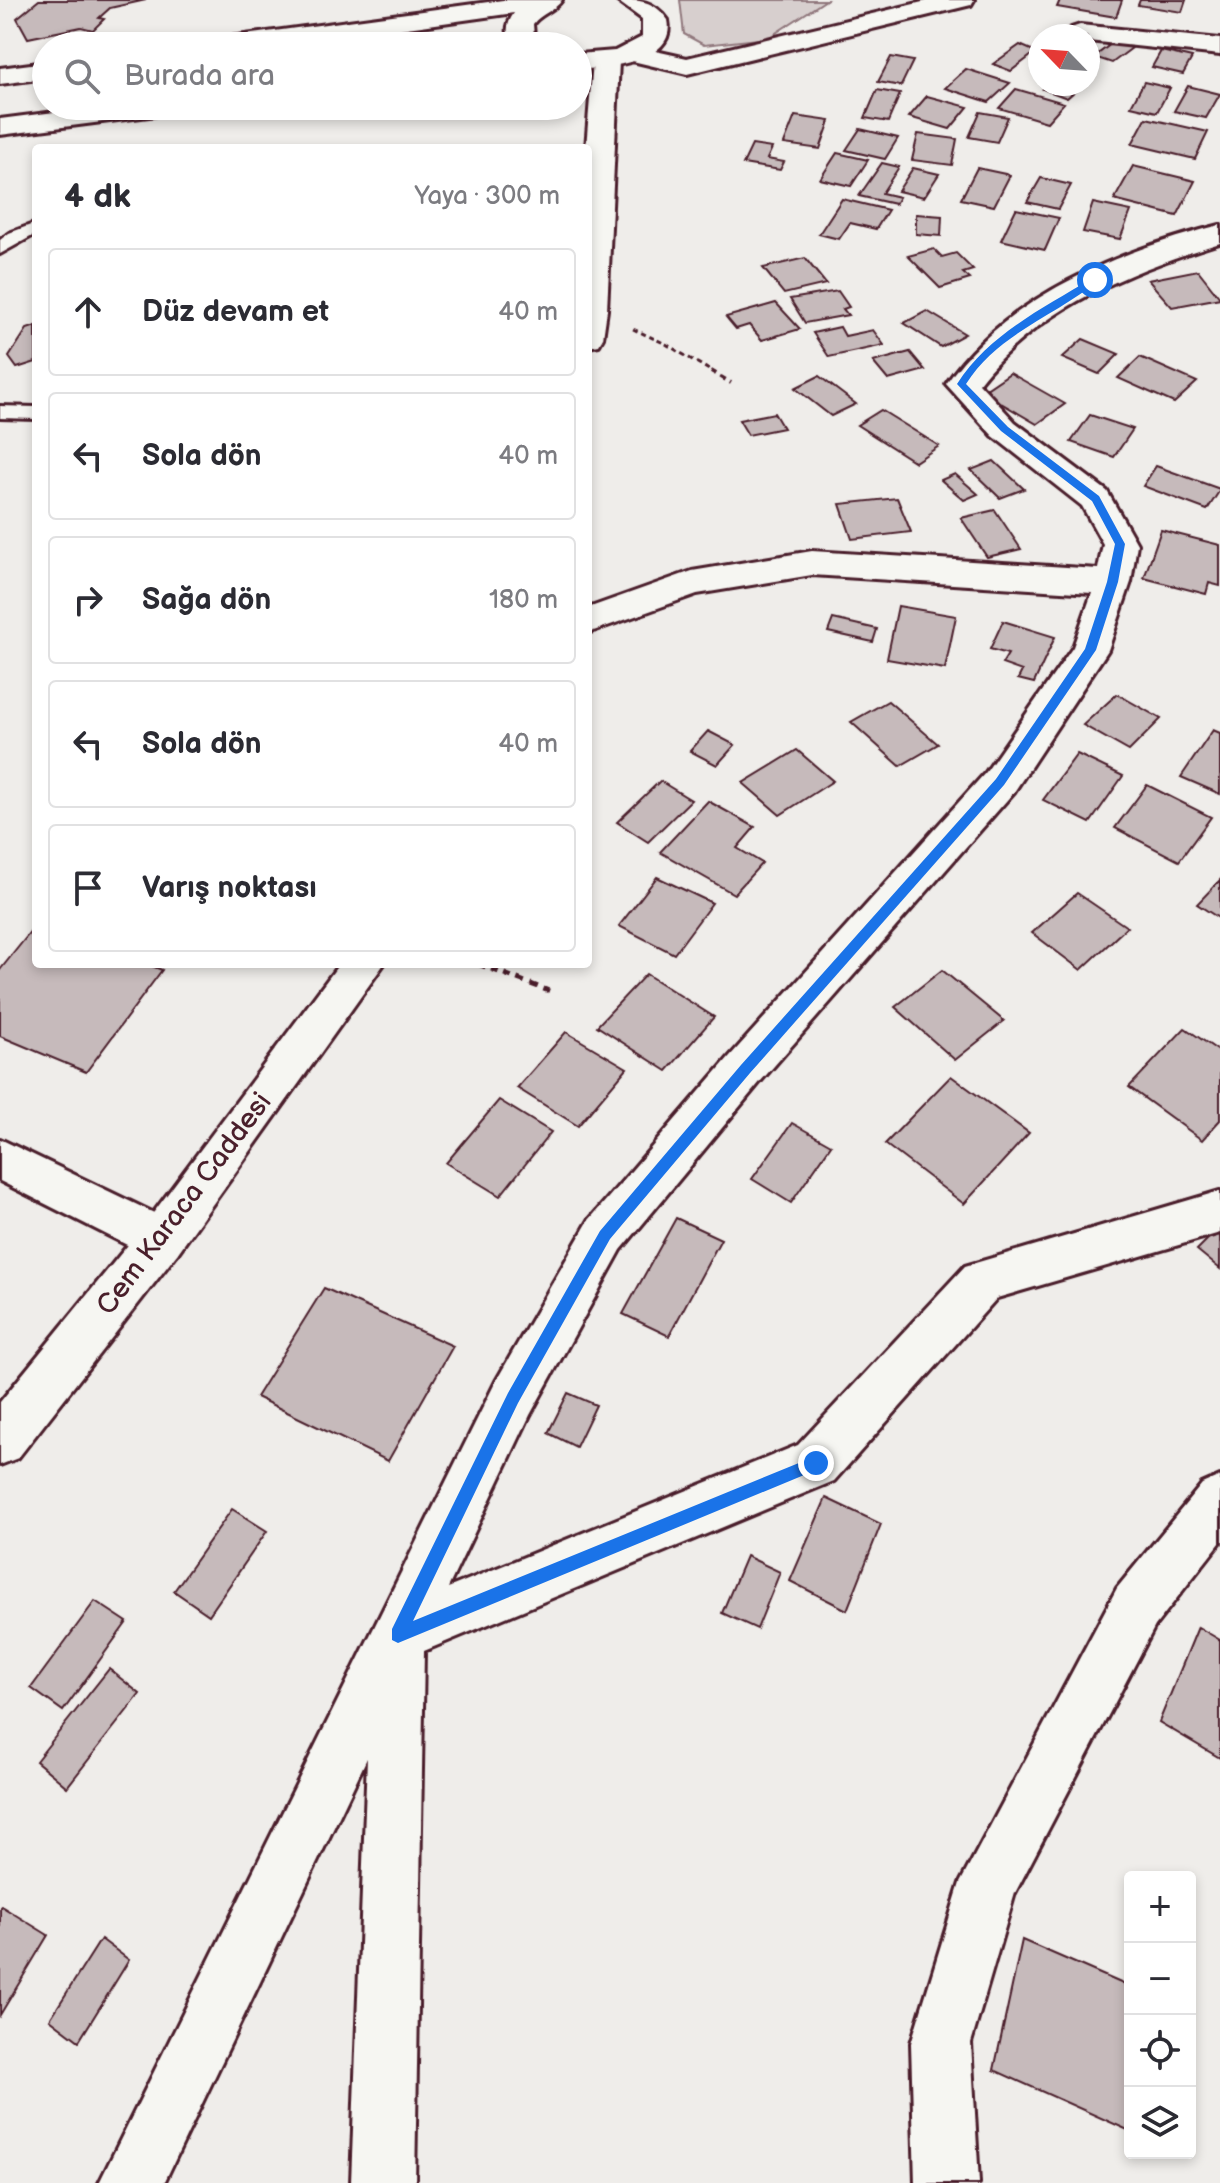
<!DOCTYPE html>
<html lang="tr">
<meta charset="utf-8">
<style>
body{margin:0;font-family:"Balsamiq Sans",sans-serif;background:#f7f7f7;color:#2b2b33}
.controls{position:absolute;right:24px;bottom:24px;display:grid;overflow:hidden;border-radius:8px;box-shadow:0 4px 12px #0003}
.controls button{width:72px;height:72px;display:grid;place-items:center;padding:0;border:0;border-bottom:2px solid #e1e1e2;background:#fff;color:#2b2b33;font:40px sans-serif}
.compass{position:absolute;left:1028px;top:24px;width:72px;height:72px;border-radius:50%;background:#fff;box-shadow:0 4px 12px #0003;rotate:295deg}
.stop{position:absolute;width:24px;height:24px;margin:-18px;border:6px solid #1a73e8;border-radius:50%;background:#fff}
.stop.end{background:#1a73e8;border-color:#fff;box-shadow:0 2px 8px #0008}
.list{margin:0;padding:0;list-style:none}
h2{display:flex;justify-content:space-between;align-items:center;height:104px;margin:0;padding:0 32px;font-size:34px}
h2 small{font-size:26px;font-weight:400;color:#7c7c81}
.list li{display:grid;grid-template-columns:52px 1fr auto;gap:24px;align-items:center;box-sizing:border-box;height:128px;margin:0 16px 16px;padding:0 16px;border:2px solid #e1e1e2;border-radius:8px}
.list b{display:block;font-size:30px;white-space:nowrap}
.list em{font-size:26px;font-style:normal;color:#7c7c81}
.icon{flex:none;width:44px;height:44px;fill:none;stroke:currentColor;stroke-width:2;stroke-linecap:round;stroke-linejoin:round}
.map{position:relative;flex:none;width:1220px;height:2183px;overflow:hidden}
.search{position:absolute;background:#fff;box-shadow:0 4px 12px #0003;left:32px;top:32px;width:560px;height:88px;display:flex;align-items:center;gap:20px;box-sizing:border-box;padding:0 28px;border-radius:44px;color:#7c7c81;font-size:30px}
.panel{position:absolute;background:#fff;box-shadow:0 4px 12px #0003;left:32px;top:144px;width:560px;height:824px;border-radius:8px}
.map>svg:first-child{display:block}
</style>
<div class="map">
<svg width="1220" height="2183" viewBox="0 0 1220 2183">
<rect width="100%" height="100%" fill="#efedea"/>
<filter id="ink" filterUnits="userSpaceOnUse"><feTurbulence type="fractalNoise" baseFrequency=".0125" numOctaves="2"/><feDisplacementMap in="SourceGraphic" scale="16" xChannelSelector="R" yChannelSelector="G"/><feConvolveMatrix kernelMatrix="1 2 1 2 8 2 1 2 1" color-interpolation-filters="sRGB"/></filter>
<g filter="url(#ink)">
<polygon fill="#d7cfce" stroke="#90777c" stroke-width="2" points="680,0 826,0 768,38 704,45 684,34"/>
<g fill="#c6babb" stroke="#4a1f2b" stroke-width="2">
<polygon points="39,0 146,0 110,8 99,18 104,19 93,30 81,27 28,38 17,18"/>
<polygon points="1060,0 1122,0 1116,17 1057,7"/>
<polygon points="1140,0 1186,0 1182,12 1138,5"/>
<polygon points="1115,41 1132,48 1112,63 1094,57"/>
<polygon points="1020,45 1036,52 1011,71 993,64"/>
<polygon points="1161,51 1192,58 1183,74 1152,67"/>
<polygon points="891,57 913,61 901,86 878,82"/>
<polygon points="966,69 1010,83 989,102 945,88"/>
<polygon points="1144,82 1170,88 1157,112 1131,106"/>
<polygon points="1050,84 1083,84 1067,98 1043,89"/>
<polygon points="1188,86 1220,94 1206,118 1174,111"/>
<polygon points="1016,89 1064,103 1047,122 999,108"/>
<polygon points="877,90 900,94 888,122 865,118"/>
<polygon points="927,96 968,107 950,129 909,117"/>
<polygon points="980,112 1008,117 997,142 969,137"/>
<polygon points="795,116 830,121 820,149 784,144"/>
<polygon points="1146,118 1208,132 1195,159 1132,144"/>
<polygon points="860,129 898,138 885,159 846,150"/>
<polygon points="918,134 957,139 952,165 912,160"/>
<polygon points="752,145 772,148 767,159 784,162 780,170 743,164"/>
<polygon points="837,153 868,160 851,186 820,179"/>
<polygon points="882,163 899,167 882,193 899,197 895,204 859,196"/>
<polygon points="1133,166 1195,181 1177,216 1114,200"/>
<polygon points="913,168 939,174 924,197 898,191"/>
<polygon points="977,168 1010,175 994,206 961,199"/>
<polygon points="1041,178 1071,185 1058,209 1027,202"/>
<polygon points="842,199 888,210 876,229 850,223 839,239 819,234"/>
<polygon points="1093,203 1131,211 1120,239 1083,232"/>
<polygon points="1016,209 1059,218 1045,250 1001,240"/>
<polygon points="916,214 942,216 941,236 916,234"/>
<polygon points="934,249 942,257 956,253 973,270 963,273 970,279 940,288 908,256"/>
<polygon points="805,258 826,284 784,294 763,268"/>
<polygon points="1198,270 1220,298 1172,307 1148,280"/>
<polygon points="838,291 849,307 843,309 848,315 805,323 790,299"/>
<polygon points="776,303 800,329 762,340 749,325 736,329 726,317"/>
<polygon points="927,311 965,334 941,347 904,323"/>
<polygon points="36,326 36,362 17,368 9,357 27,329"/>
<polygon points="840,327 845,336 873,330 884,345 829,357 813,333"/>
<polygon points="1083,339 1119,354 1099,374 1062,358"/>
<polygon points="910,352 925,370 888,380 873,362"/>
<polygon points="1140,357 1197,382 1174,403 1118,378"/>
<polygon points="1010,373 1065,404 1037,424 982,392"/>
<polygon points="819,376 856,404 831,416 795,388"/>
<polygon points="881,410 939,446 915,462 857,425"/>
<polygon points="774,413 783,428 748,435 739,420"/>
<polygon points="1090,415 1133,429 1114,457 1071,442"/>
<polygon points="994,461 1024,489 1000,498 971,470"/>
<polygon points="1156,466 1220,489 1220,490 1207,510 1143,486"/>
<polygon points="955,474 978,494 964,500 941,480"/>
<polygon points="897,498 911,532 852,539 840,504"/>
<polygon points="995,510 1021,549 987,557 961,518"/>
<polygon points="1161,530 1220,545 1220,586 1209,583 1206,594 1144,578"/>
<polygon points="898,606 956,616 945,669 887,659"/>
<polygon points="833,619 877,629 873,642 828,632"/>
<polygon points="1003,621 1055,637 1034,683 1018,679 1022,671 1002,664 1008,654 990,649"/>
<polygon points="1117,694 1161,719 1129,751 1083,725"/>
<polygon points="888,701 938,744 900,766 851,722"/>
<polygon points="1213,730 1220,733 1220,794 1181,777"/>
<polygon points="708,731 735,745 717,765 690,751"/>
<polygon points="797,750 833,781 780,815 743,783"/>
<polygon points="1077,754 1123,776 1090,823 1043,800"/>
<polygon points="660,781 691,800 648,842 617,822"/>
<polygon points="1147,785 1211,817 1179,861 1115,828"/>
<polygon points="708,801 755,827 737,848 762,863 734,894 660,852"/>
<polygon points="657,877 712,903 674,954 619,926"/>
<polygon points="1220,880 1220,919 1197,904"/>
<polygon points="1077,893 1127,927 1081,970 1032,933"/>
<polygon points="36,925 36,964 147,964 162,970 86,1072 0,1036 0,970"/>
<polygon points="942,970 1004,1021 955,1060 895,1007"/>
<polygon points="646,974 714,1017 667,1071 597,1026"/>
<polygon points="1185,1028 1220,1052 1220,1120 1202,1140 1129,1087"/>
<polygon points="566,1032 627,1068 578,1126 517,1088"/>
<polygon points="951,1076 1029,1133 964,1204 885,1144"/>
<polygon points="499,1100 551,1132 500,1196 446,1163"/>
<polygon points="792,1123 831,1145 791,1203 752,1179"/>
<polygon points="676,1218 721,1239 669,1336 623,1314"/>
<polygon points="1220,1227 1220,1269 1197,1250"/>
<polygon points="324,1288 453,1346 388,1461 256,1397"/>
<polygon points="568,1393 596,1405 576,1447 548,1433"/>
<polygon points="826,1498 881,1524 847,1610 790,1581"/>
<polygon points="232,1509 267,1531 209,1615 174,1591"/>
<polygon points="746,1556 780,1572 757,1629 722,1613"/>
<polygon points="95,1601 127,1622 63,1711 31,1688"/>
<polygon points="1198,1627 1220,1640 1220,1758 1159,1722"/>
<polygon points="109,1669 140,1694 67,1787 36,1761"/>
<polygon points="1,1906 48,1935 0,2015 0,1907"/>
<polygon points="101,1939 129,1960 79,2041 50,2019"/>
<polygon points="1022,1940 1130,1987 1130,2131 994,2070"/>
</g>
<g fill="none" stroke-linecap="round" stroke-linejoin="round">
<defs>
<g id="service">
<polygon points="36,223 36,234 0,254 0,240 9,233"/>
<polygon points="0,406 36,407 36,419 0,418"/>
</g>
<g id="minor">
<polygon points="931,0 974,0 971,5 687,74 624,59 620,54 624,49 633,46 687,58"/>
<polygon points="1080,25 1220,39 1220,55 1088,41 1088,36 1069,36 1067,33 1071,28"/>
<path d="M1220 225V243C1132 270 1037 309 979 383L1015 422 1107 491 1137 544 1131 582 1108 650 1014 792 760 1082 621 1250 530 1415 448 1588 798 1445 965 1266 1220 1191V1233L997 1298 834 1481 424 1651 415 2183H351L367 1758 164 2183H99L496 1381 589 1220 730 1056 986 772 1073 647 1092 593 812 575 697 594 588 633V608L692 571 812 551 1098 569 1103 544 1082 506 993 436 946 384C1005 297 1121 250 1220 225Z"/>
<polygon points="0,1139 177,1224 184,1239 177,1254 161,1260 145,1254 0,1181"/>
<polygon points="1220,1476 1220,1543 1155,1626 1015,1893 971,2043 979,2183 915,2183 911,2043 960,1883 1117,1588 1202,1484"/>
</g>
<g id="tertiary">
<polygon points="606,53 615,56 619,61 607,310 603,338 599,345 588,347 586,148 593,61 597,56"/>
<polygon points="339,964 384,964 177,1254 18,1458 0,1465 0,1402 145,1224"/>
</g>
<g id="primary">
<path d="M503 0H562C555 11 541 13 533 24L534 37 541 46 512 43C505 33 507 23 514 13L279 46H210L214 41 223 38Z"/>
<path d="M616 0C640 0 654 0 668 20 677 63 606 67 578 70V54L615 51 642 37V19Z"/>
<polygon points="46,62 46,78 0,84 0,68"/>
<polygon points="102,106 178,106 174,112 165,114 0,135 0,119"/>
</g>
</defs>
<use href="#service" stroke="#4a1f2b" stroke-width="6"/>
<use href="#minor" stroke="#4a1f2b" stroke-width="6"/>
<use href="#tertiary" stroke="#4a1f2b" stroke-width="6"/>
<use href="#primary" stroke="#4a1f2b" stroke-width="6"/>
<polyline stroke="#4a1f2b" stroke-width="3" stroke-dasharray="5 4" stroke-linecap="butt" points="633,329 666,344 714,373"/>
<polyline stroke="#4a1f2b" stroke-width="4" stroke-dasharray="6 5" stroke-linecap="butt" points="711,371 731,383"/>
<polyline stroke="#4a1f2b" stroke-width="5" stroke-dasharray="8 6" stroke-linecap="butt" points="478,964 549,991"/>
<use href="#service" fill="#f6f6f2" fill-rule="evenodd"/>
<use href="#minor" fill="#f6f6f2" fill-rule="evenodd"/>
<use href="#tertiary" fill="#f6f6f2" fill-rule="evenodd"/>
<use href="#primary" fill="#f6f6f2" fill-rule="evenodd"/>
</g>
</g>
<path fill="#1a73e8" d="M1091 279 1099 280C1056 316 998 333 966 384L1008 427 1099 496 1125 544 1118 582 1096 650 1004 785 750 1073 610 1239 518 1403 413 1621 816 1456 823 1463 821 1468 398 1643 392 1640V1629L508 1393 600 1231 741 1065 996 779 1085 649 1107 582 1115 544 1092 501 1001 431 957 384C988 335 1043 308 1091 279Z"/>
<g text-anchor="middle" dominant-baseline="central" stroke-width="6" stroke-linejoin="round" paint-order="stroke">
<g font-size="28" fill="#4a1f2b" stroke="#f6f6f2">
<text transform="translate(184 1204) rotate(-53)">Cem Karaca Caddesi</text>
</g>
</g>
</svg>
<div class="controls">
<button>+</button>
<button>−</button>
<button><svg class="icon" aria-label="locate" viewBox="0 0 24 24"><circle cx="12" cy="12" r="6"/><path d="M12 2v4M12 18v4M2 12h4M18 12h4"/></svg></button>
<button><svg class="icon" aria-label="layers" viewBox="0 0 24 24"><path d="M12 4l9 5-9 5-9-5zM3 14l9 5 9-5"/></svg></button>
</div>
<svg class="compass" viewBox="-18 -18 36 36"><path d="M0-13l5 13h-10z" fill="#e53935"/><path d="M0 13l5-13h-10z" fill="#7c7c81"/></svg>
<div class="stop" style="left:1095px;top:280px"></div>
<div class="stop end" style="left:816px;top:1463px"></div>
<div class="search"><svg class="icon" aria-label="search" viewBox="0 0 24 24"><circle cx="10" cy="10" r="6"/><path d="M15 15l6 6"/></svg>Burada ara</div>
<section class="panel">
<h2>4 dk<small>Yaya · 300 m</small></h2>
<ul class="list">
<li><svg class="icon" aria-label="ahead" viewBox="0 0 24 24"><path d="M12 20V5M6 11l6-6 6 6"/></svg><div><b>Düz devam et</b></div><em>40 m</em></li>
<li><svg class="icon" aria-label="left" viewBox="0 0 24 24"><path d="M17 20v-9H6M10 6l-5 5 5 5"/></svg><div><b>Sola dön</b></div><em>40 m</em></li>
<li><svg class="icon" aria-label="right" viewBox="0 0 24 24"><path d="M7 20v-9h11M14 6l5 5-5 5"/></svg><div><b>Sağa dön</b></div><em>180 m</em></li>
<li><svg class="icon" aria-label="left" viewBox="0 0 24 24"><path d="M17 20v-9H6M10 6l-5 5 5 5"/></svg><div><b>Sola dön</b></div><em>40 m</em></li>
<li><svg class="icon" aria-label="arrive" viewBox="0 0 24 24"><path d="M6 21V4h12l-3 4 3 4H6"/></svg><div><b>Varış noktası</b></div></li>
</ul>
</section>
</div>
